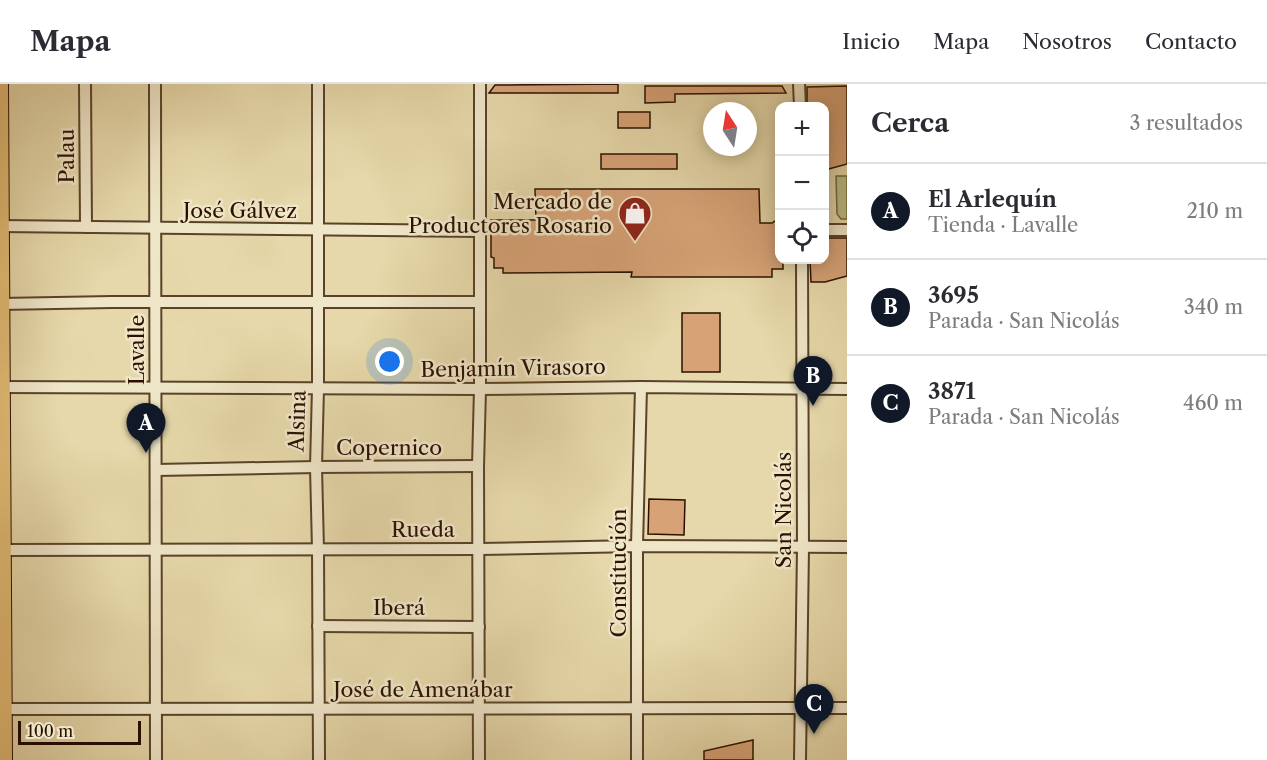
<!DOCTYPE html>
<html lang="es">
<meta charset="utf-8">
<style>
body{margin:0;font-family:"Libre Caslon Text",serif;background:#f2f2f3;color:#2b2b33}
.controls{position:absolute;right:18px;top:18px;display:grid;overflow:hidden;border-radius:12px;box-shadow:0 3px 15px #0003}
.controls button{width:54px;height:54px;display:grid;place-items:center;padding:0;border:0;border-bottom:2px solid #e1e1e2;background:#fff;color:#2b2b33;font:30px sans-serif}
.compass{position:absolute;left:703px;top:18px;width:54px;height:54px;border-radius:50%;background:#fff;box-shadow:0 3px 15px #0003;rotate:348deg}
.scale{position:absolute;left:18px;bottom:15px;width:123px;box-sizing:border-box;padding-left:6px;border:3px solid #2b1000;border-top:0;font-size:16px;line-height:21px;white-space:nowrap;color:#2b1000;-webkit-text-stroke:4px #efe6c8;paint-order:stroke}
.you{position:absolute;left:390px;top:278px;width:21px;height:21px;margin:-15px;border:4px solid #fff;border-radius:50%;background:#1a73e8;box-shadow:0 0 0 9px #1a73e833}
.badge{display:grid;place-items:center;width:39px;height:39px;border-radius:50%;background:#111827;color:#fff;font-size:20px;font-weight:700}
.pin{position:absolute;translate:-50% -50px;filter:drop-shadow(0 2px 3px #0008)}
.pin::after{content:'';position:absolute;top:32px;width:21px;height:18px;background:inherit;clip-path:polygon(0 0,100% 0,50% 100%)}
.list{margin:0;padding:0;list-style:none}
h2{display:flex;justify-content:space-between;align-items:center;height:78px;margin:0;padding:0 24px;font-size:26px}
h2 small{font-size:20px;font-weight:400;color:#7c7c81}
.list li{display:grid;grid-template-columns:39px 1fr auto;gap:18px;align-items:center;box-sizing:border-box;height:96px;padding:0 24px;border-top:2px solid #e1e1e2}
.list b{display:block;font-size:22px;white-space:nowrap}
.list p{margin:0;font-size:20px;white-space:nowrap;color:#7c7c81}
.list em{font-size:20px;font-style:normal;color:#7c7c81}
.icon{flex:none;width:33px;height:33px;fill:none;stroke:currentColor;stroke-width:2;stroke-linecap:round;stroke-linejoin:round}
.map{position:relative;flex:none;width:847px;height:676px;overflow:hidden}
header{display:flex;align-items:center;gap:36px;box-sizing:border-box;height:84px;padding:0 30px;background:#fff;border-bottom:2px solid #e1e1e2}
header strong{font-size:28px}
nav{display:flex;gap:33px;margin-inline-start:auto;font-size:21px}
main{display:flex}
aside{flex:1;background:#fff}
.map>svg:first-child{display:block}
</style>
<header>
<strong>Mapa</strong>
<nav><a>Inicio</a><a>Mapa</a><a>Nosotros</a><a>Contacto</a></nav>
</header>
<main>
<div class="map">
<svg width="847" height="676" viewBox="0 0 847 676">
<rect width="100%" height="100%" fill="#e6d8aa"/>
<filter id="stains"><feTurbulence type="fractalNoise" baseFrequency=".00333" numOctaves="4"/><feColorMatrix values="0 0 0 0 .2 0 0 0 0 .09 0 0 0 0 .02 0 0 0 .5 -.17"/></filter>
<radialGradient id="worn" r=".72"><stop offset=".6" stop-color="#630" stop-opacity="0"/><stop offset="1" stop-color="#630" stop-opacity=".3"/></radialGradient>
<polygon fill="#b9be85" stroke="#726742" stroke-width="1.5" points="836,92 847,92 847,135 841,135 837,130"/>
<g fill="#d6a276" stroke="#2b1000" stroke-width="1.5">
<polygon points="618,0 618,9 489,9 495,1"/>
<polygon points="645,2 782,2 786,9 675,10 675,18 645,19"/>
<polygon points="847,2 847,80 825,86 825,22 807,22 807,3"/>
<rect x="618" y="28" width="32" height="16"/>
<rect x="601" y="70" width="76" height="15"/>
<polygon points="535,105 759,105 760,139 772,139 775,137 780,137 780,176 783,176 783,185 772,185 772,193 631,193 632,188 503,189 503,184 494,184 494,174 491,173 491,136 536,136"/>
<polygon points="825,154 847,154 847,192 825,198 811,198 810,176 825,176"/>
<rect x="682" y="229" width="38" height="59"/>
<polygon points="649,415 685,416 684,451 648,450"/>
<polygon points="753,656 753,676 704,676 704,667"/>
</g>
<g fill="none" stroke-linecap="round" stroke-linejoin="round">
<defs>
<g id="minor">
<polyline points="85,0 86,143"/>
<polyline points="155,0 156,676"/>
<polyline points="318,0 318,304 316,383 318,465 319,676"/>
<polyline points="799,0 800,22"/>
<polyline points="0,142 480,147"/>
<polyline points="824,146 847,146"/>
<polyline points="0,220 112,218 480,218"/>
<polyline points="0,303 480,305 641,303 847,305"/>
<polyline points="156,386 316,383 478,382"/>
<polyline points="0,466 480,465 637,462 847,463"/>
<polyline points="318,542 479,543"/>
<polyline points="0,625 847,624"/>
<polyline points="479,676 478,382 480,305 480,0"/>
<polyline points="637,676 637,462 641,303"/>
<polyline points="800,676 803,464 802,176"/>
</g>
<polyline id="major" points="1,0 5,676"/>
</defs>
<use href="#minor" stroke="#5a422a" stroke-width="14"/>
<use href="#major" stroke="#2b1000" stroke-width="16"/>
<use href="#minor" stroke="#efe6c8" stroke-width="10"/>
<use href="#major" stroke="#e3bc75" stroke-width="14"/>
</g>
<defs>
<symbol id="shop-pin" viewBox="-11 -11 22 30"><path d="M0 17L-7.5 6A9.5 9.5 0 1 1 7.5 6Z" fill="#8f2418" stroke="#efe6c8"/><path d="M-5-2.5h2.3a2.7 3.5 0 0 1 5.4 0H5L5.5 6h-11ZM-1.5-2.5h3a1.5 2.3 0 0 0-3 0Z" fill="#fff"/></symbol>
</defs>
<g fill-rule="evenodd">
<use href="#shop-pin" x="616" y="110" width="38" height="52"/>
</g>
<g text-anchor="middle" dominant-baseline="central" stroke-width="5" stroke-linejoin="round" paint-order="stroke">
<g font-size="21" fill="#2b1000" stroke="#efe6c8">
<text transform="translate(66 72) rotate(-90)">Palau</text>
<text x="240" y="126">José Gálvez</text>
<text transform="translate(136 266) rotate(-90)">Lavalle</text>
<text transform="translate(513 284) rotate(-1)">Benjamín Virasoro</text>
<text transform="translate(297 337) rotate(-88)">Alsina</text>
<text x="389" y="363">Copernico</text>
<text transform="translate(783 426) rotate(-90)">San Nicolás</text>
<text x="423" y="445">Rueda</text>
<text transform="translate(618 489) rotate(-90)">Constitución</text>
<text x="399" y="523">Iberá</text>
<text x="423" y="605">José de Amenábar</text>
</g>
<g font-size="21" fill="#2b1000" stroke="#efe6c8" text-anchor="end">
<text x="612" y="117">Mercado de<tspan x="612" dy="24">Productores Rosario</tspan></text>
</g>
</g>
<rect width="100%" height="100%" filter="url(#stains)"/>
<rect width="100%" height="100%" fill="url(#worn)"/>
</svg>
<div class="controls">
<button>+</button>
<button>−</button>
<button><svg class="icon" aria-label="locate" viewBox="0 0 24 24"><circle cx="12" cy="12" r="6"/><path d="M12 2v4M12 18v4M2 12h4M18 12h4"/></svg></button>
</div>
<svg class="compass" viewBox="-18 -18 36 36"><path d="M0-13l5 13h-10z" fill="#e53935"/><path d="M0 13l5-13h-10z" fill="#7c7c81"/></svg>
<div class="scale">100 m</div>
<div class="you"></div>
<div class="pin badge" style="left:146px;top:369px">A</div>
<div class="pin badge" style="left:813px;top:322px">B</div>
<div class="pin badge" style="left:814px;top:650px">C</div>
</div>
<aside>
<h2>Cerca<small>3 resultados</small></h2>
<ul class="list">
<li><span class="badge">A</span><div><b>El Arlequín</b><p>Tienda · Lavalle</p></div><em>210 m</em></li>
<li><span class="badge">B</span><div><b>3695</b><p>Parada · San Nicolás</p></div><em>340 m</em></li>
<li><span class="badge">C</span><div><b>3871</b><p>Parada · San Nicolás</p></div><em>460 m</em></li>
</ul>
</aside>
</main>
